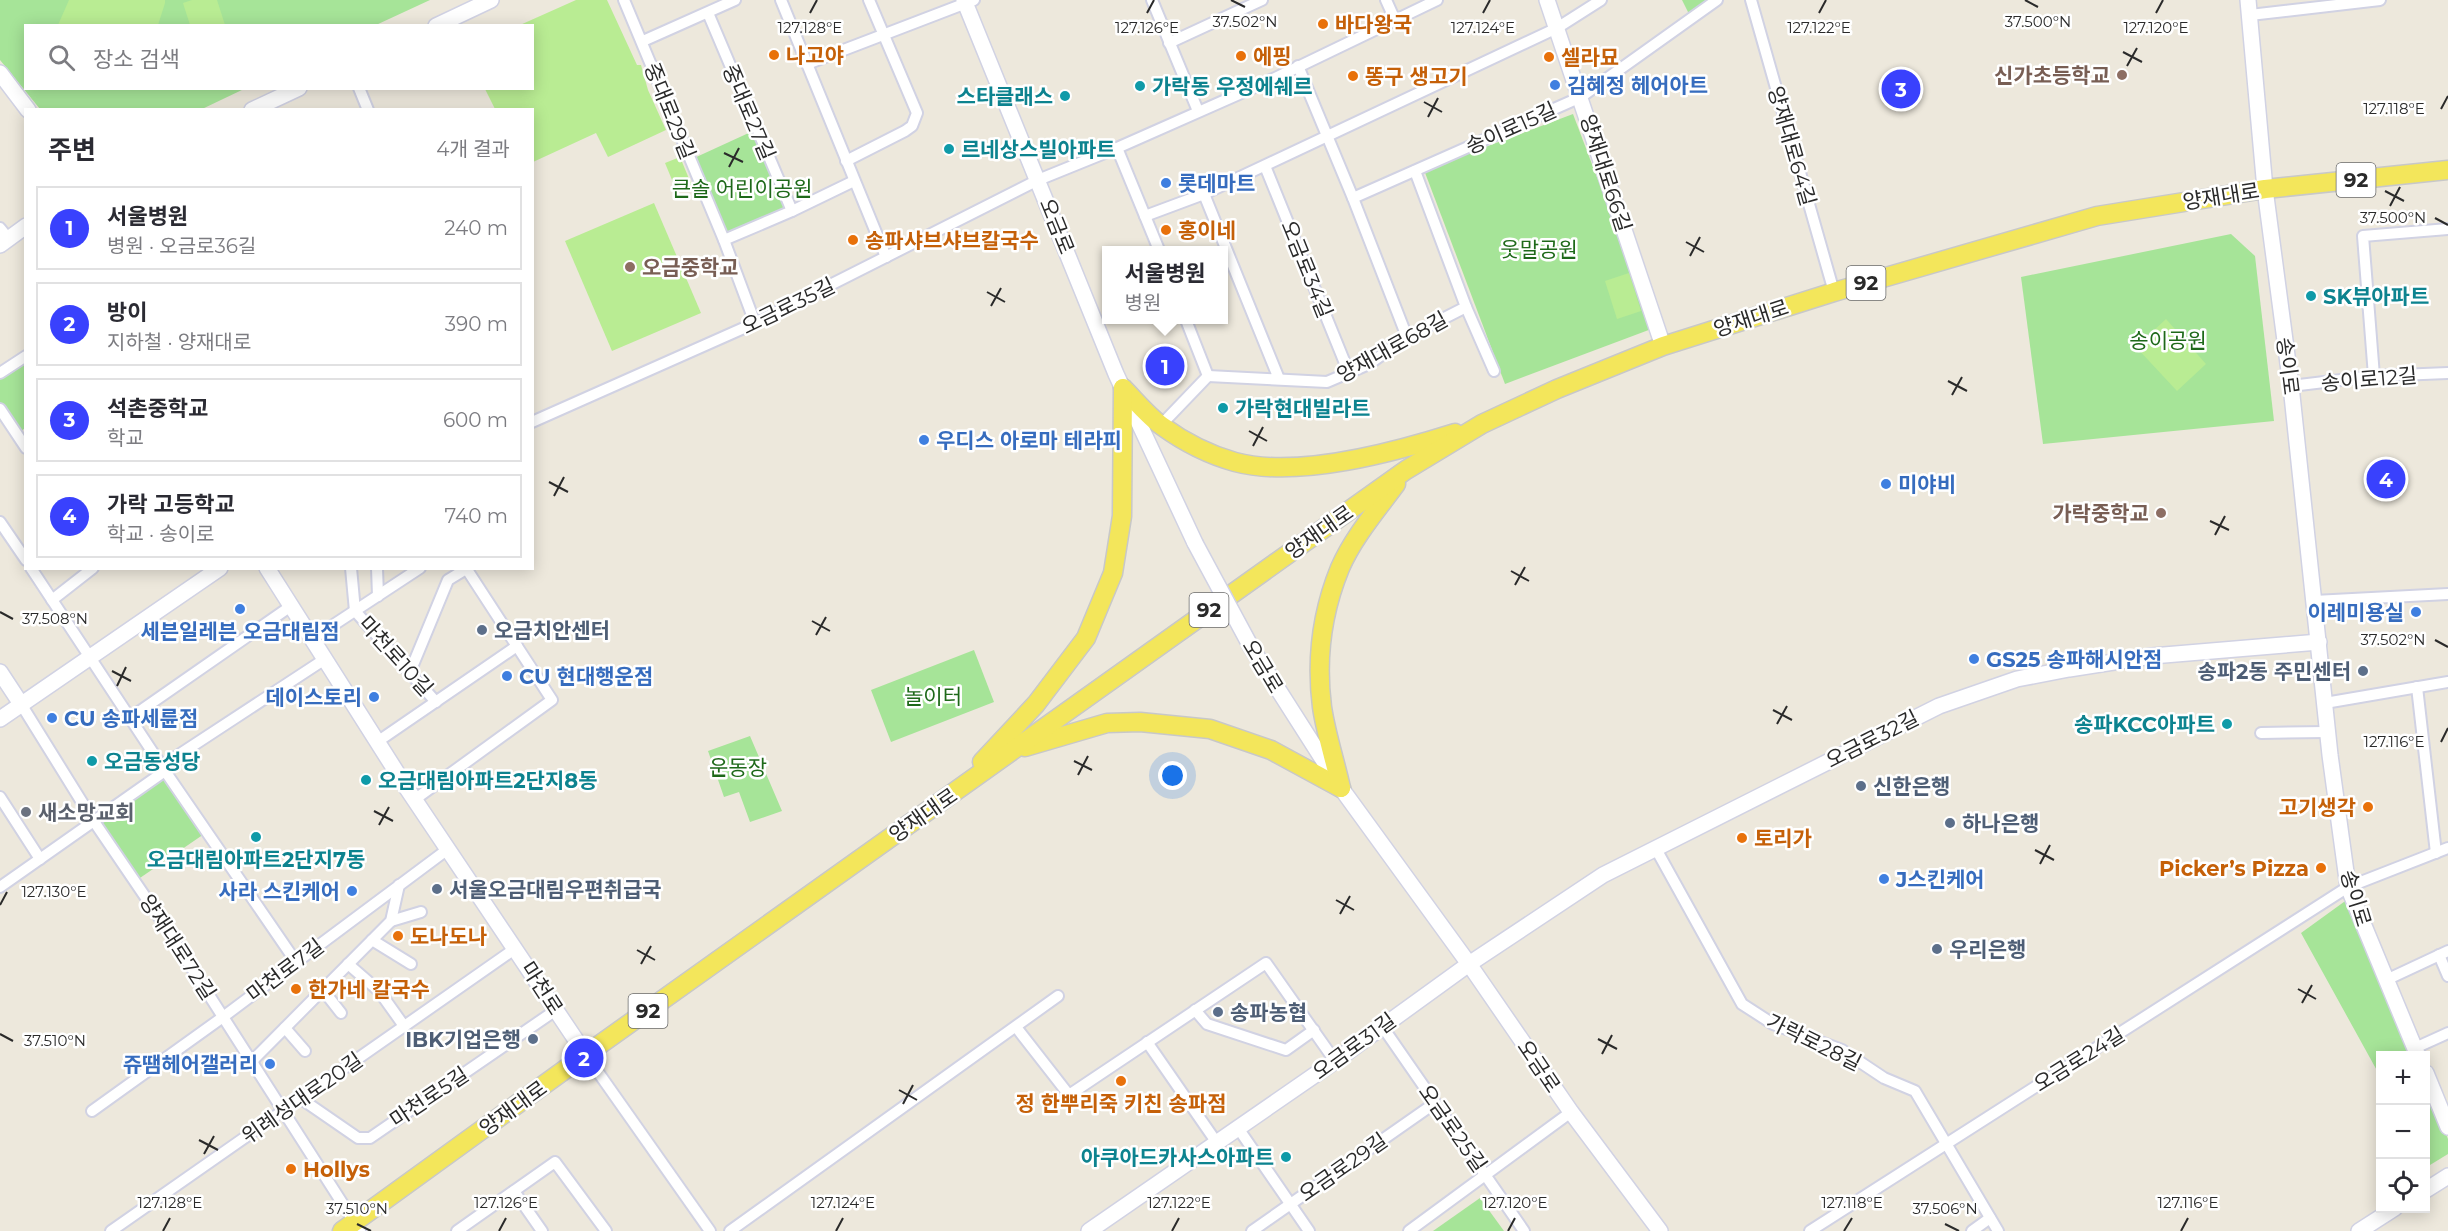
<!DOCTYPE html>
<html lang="ko">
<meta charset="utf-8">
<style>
body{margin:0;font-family:Montserrat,"Noto Sans KR",sans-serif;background:#f7f7f7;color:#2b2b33}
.controls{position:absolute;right:18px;bottom:18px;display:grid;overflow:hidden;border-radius:0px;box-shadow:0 3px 15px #0003}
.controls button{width:54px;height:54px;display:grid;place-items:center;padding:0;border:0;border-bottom:2px solid #e1e1e2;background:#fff;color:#2b2b33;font:30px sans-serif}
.you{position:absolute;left:1173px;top:776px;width:21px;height:21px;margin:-15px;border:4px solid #fff;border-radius:50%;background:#1a73e8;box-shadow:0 0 0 9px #1a73e833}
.badge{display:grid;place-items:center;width:39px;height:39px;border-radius:50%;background:#3941fd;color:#fff;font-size:20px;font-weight:700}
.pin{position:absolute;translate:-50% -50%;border:3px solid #fff;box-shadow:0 2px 6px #0006}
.popup{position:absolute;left:1102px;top:246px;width:126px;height:78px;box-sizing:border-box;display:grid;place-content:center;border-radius:0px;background:#fff;filter:drop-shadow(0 2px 4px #0005);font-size:20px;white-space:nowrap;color:#7c7c81}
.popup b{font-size:22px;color:#2b2b33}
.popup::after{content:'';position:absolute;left:50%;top:100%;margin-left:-12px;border:12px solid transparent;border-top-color:#fff}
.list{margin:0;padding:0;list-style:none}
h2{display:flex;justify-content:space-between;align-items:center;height:78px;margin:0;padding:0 24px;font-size:26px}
h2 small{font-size:20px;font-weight:400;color:#7c7c81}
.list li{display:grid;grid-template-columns:39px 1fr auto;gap:18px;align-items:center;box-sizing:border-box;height:84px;margin:0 12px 12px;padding:0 12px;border:2px solid #e1e1e2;border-radius:0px}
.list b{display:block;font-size:22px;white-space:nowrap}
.list p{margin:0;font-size:20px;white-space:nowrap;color:#7c7c81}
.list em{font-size:20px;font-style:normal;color:#7c7c81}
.icon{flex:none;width:33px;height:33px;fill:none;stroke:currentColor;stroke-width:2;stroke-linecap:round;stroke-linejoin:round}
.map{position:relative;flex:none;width:2448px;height:1231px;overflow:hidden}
.search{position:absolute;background:#fff;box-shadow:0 3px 15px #0003;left:24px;top:24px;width:510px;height:66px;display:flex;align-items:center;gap:15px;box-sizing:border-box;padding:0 21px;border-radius:0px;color:#7c7c81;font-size:22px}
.panel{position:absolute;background:#fff;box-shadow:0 3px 15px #0003;left:24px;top:108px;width:510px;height:462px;border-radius:0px}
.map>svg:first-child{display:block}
</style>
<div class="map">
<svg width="2448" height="1231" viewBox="0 0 2448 1231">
<rect width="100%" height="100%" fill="#ede8dc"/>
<g fill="#a6e498">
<polygon points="0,0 430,0 376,25 26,26 26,88 244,89 200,110 40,109 0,60"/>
<polygon points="1682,0 1709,0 1689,14"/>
<polygon points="1573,114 1654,328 1505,384 1424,170"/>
<polygon points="753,131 788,208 725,236 692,159"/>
<polygon points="2231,234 2255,256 2274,421 2043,444 2021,277"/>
<polygon points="25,362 25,428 19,433 0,404 0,378"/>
<polygon points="974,650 994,702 891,742 871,690"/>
<polygon points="750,736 782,811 750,822 739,792 724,797 708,751"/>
<polygon points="165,771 207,832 137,880 93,820"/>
<polygon points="2348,899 2413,1055 2380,1056 2380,1076 2301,933"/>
<polygon points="2426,1085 2448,1139 2448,1154 2430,1165 2426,1157"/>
<polygon points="1480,1198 1504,1231 1433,1231"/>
</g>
<g fill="#b9ec93">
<polygon points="69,0 165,0 165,3 158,25 58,25"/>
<polygon points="192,0 217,0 225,25 190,25 183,3"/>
<polygon points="576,0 607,0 637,65 641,65 648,90 666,130 608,157 596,133 533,162 532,110 495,109 485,89 532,88 532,26 520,25"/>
<polygon points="680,157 692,186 677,192 665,163"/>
<polygon points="654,203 701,313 612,351 565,241"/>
<polygon points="1629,273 1641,311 1617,319 1605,281"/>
<polygon points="2166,319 2206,364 2177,391 2136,347"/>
</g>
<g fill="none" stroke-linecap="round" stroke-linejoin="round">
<defs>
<g id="street">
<polyline points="624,0 724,240 755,323"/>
<polyline points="781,0 886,257"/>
<polyline points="1152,0 1198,111"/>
<polyline points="1386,0 1395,20"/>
<polyline points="1751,0 1834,292"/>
<polyline points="708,13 792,211"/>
<polyline points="2250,15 2380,0"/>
<polyline points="643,41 735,0"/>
<polyline points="1169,43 1262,0"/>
<polyline points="807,64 974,0"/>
<polyline points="1298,66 1353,198 1407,337"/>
<polyline points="359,88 368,110"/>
<polyline points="1117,148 1159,250"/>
<polyline points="846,161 905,131 912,126 917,113 869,0"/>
<polyline points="1265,166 1349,373"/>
<polyline points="1204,194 1279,379"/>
<polyline points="1353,198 1581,97 1717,0"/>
<polyline points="1145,216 1204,194 1557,28 1601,0"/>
<polyline points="0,228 8,238"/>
<polyline points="724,240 792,211 854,181"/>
<polyline points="1466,307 1494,371"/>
<polyline points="1186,320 1208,376"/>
<polyline points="0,373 26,356"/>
<polyline points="1208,376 1327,382 1369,364 1407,337 1466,307 1415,171"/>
<polyline points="2374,376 2363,236 2448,229"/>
<polyline points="2291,386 2374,376 2448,373"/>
<polyline points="0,409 26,448"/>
<polyline points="532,422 755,323 1038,180 1117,148 1273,79 1437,0"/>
<polyline points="1161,425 1208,376"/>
<polyline points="0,522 26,560"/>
<polyline points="31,568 165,771 296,962"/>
<polyline points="351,568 355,611 436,702"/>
<polyline points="377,568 378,596"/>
<polyline points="52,600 93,568"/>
<polyline points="2314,601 2448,594"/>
<polyline points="312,639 420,568"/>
<polyline points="410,672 448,580 466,569"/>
<polyline points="2417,687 2436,853"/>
<polyline points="2325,703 2448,682"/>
<polyline points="21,704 93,820 161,920 360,1231"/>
<polyline points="130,718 291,606"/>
<polyline points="2261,733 2327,732"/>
<polyline points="377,742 517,646"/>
<polyline points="0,797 40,859"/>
<polyline points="414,800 552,700 466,568"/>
<polyline points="1656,849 1742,1004 1773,1024 1842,1050 1884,1078 1915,1091 1998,1231"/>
<polyline points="0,887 165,771 174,758 325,659"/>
<polyline points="391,921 421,912"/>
<polyline points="372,940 411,964"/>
<polyline points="2439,955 2448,976"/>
<polyline points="348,964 379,991 404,1026"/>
<polyline points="2386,980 2448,951"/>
<polyline points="323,990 341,1013"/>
<polyline points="1195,1010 1207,1024 1286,1050 1314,1030"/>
<polyline points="1382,1026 1524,1231"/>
<polyline points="1016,1027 1069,1095 1266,963 1335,1061"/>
<polyline points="285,1028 305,1051"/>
<polyline points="1147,1042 1217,1143"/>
<polyline points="2415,1048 2448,1033"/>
<polyline points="586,1055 710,1231"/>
<polyline points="252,1061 391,921 399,885"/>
<polyline points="300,1098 358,1138 370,1138 556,1010"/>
<polyline points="92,1111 223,1017 448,849"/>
<polyline points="1238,1128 1309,1231"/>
<polyline points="514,1191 542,1231"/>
<polyline points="111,1231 516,948"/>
<polyline points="457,1231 555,1162 606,1231"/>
<polyline points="730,1231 1058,996"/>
<polyline points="1252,1231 1435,1103"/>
<polyline points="1409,1231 1571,1112"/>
<polyline points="1810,1231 2348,887 2448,848"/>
<polyline points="1972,1231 1990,1218"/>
</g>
<g id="secondary">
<polyline points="964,0 1116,374 1195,543"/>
<polyline points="1547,0 1663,346"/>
<polyline points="2248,0 2265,189 2291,386 2330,755 2348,887 2418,1056"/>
<polyline points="436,26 491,0"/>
<polyline points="0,73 28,110"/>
<polyline points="252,110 299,88"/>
<polyline points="0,245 26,226"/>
<polyline points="267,568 406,787 586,1055"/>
<polyline points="1251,647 1341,788 1469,964 1571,1112 1660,1231"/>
<polyline points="0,672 21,704"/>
<polyline points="0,719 220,568"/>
<polyline points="2426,1073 2448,1127"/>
<polyline points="2426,1190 2448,1176"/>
<polyline points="1089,1231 1335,1061 1469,964 1603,875 1939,706 2017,679 2069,669 2152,656 2319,642"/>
<polyline points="2359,1231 2395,1208"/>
</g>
<g id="primary">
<path d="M1123 388C1135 400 1148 416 1162 426 1184 442 1210 455 1235 462 1298 479 1395 452 1455 433"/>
<polyline points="1025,747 1107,723 1140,722 1210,729 1271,750 1341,788"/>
<polyline points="982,762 1036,704 1086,638 1113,573 1122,516 1123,388"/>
<path d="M1341 788C1335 761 1326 734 1322 707 1316 660 1322 612 1340 568 1353 538 1376 511 1396 484"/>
<polyline points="342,1231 574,1063 1406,470 1482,424 1557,389 1663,346 1834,292 2097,216 2265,189 2448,170"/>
</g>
</defs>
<use href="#street" stroke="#d1d2e3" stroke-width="14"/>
<use href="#secondary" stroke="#d1d2e3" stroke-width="18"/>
<use href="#primary" stroke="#c8c8c8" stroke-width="21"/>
<use href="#street" stroke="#fff" stroke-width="10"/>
<use href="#secondary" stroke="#fff" stroke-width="15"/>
<use href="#primary" stroke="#f3e65b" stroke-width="18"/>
<defs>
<polyline id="secondary-bridge" points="1195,543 1251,647"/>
</defs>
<use href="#secondary-bridge" stroke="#d1d2e3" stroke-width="18" stroke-linecap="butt"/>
<use href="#secondary-bridge" stroke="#fff" stroke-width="15"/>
</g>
<path fill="none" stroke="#2a2a2a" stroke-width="2" d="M1231 0 1245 7M2025 0 2038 7M810 13 817 0M1147 13 1154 0M1483 13 1490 0M1819 13 1826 0M2156 13 2163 0M2123 52 2142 62M2127 66 2137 48M1424 102 1442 112M2441 109 2448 96M1428 117 1438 98M724 153 743 162M729 167 739 148M2385 191 2404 201M2390 206 2400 187M2435 218 2448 225M1686 242 1704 252M1690 256 1700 237M987 292 1005 302M991 306 1001 288M1948 381 1967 391M1952 395 1962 377M1249 431 1267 441M1253 446 1263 427M549 482 568 492M554 496 564 477M2210 521 2229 530M2215 535 2225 516M1511 571 1529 581M1515 585 1525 567M0 612 13 619M812 621 830 631M816 635 826 617M2435 640 2448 647M112 671 131 681M117 686 126 667M1773 710 1792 720M1777 724 1787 706M2441 742 2448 728M1074 761 1092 770M1078 775 1088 756M374 811 393 821M379 825 389 807M2035 850 2054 860M2040 864 2050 845M1336 900 1354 910M0 905 7 892M1340 914 1350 896M637 950 655 960M641 964 651 946M2298 989 2316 999M2302 1003 2312 985M0 1034 13 1041M1598 1039 1617 1049M1602 1054 1612 1035M899 1090 917 1100M903 1104 913 1085M199 1140 218 1150M204 1154 214 1136M357 1224 371 1231M1945 1224 1959 1231M163 1231 170 1218M499 1231 506 1218M836 1231 843 1218M1172 1231 1179 1218M1508 1231 1515 1218M1844 1231 1852 1218M2181 1231 2188 1218"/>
<g fill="#e8710a" stroke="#fff" stroke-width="2">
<circle cx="1323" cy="24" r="6"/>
<circle cx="774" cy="55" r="6"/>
<circle cx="1241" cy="56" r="6"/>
<circle cx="1549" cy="57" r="6"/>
<circle cx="1353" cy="76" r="6"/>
<circle cx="1166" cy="230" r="6"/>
<circle cx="853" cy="240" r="6"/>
<circle cx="2368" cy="807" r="6"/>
<circle cx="1742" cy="838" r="6"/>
<circle cx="2321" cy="868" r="6"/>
<circle cx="398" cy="936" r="6"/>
<circle cx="296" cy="989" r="6"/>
<circle cx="1121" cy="1081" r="6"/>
<circle cx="291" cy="1169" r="6"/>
</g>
<g fill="#8d6e63" stroke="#fff" stroke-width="2">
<circle cx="2122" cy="75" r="6"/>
<circle cx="630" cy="267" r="6"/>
<circle cx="2161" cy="513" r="6"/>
</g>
<g fill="#3f7fe0" stroke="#fff" stroke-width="2">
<circle cx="1555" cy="85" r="6"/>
<circle cx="1166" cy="183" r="6"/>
<circle cx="924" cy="440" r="6"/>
<circle cx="1886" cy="484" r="6"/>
<circle cx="240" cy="609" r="6"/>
<circle cx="2416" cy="612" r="6"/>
<circle cx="1974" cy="659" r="6"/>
<circle cx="507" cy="676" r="6"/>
<circle cx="374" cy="697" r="6"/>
<circle cx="52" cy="718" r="6"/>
<circle cx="1884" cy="879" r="6"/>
<circle cx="352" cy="891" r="6"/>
<circle cx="270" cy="1064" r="6"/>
</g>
<g fill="#0f9aa8" stroke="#fff" stroke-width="2">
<circle cx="1140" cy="86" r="6"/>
<circle cx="1065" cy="96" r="6"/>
<circle cx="949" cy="149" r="6"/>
<circle cx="2311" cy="296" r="6"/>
<circle cx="1223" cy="408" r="6"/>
<circle cx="2227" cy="724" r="6"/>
<circle cx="92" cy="761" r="6"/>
<circle cx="366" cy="780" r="6"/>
<circle cx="256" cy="837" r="6"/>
<circle cx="1286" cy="1157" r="6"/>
</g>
<g fill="#5c6f8a" stroke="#fff" stroke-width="2">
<circle cx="482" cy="630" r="6"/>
<circle cx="2363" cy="671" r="6"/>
<circle cx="1861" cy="786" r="6"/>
<circle cx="1950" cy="823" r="6"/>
<circle cx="437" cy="889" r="6"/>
<circle cx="1937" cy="949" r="6"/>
<circle cx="1218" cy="1012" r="6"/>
<circle cx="533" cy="1039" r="6"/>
</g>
<circle fill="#6b7280" stroke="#fff" stroke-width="2" cx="26" cy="812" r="6"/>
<g text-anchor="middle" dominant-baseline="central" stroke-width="5" stroke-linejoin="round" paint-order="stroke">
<g fill="#fff" stroke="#6a6a6a" stroke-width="1.5">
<rect x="2336.5" y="163" width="39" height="34" rx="4.5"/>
<rect x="1846.5" y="266" width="39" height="34" rx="4.5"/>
<rect x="1189.5" y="593" width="39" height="34" rx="4.5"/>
<rect x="628.5" y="994" width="39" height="34" rx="4.5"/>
</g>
<g font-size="20" font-weight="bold" fill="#2a2a2a">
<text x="2356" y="180">92</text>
<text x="1866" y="283">92</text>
<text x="1209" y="610">92</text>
<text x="648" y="1011">92</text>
</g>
<g font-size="21" font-weight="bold" fill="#c56008" stroke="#fff" text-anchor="start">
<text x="1335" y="24">바다왕국</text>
<text x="786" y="55">나고야</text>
<text x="1253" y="56">에핑</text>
<text x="1561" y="57">셀라묘</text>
<text x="1365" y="76">똥구 생고기</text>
<text x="1178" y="230">홍이네</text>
<text x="865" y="240">송파샤브샤브칼국수</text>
<text x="2356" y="807" text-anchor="end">고기생각</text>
<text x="1754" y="838">토리가</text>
<text x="2309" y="868" text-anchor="end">Picker’s Pizza</text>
<text x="410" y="936">도나도나</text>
<text x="308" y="989">한가네 칼국수</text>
<text x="1121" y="1103" text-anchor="middle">정 한뿌리죽 키친 송파점</text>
<text x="303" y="1169">Hollys</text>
</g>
<g font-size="21" font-weight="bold" fill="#785e54" stroke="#fff" text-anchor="end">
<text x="2110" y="75">신가초등학교</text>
<text x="642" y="267" text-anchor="start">오금중학교</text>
<text x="2149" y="513">가락중학교</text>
</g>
<g font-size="21" font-weight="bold" fill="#366cbe" stroke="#fff" text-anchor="start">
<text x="1567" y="85">김혜정 헤어아트</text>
<text x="1178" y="183">롯데마트</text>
<text x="936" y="440">우디스 아로마 테라피</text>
<text x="1898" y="484">미야비</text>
<text x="2404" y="612" text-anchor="end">이레미용실</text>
<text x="240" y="631" text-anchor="middle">세븐일레븐 오금대림점</text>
<text x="1986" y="659">GS25 송파해시안점</text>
<text x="519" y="676">CU 현대행운점</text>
<text x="362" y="697" text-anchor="end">데이스토리</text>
<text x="64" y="718">CU 송파세륜점</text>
<text x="1896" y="879">J스킨케어</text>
<text x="340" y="891" text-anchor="end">사라 스킨케어</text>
<text x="258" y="1064" text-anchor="end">쥬땜헤어갤러리</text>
</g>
<g font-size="21" font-weight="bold" fill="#0d838f" stroke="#fff" text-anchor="start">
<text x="1152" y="86">가락동 우정에쉐르</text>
<text x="1053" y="96" text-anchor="end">스타클래스</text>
<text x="961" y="149">르네상스빌아파트</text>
<text x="2323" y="296">SK뷰아파트</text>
<text x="1235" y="408">가락현대빌라트</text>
<text x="2215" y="724" text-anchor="end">송파KCC아파트</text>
<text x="104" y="761">오금동성당</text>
<text x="378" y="780">오금대림아파트2단지8동</text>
<text x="256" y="859" text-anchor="middle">오금대림아파트2단지7동</text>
<text x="1274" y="1157" text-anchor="end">아쿠아드카사스아파트</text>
</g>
<g font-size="21" fill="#2a2a2a" stroke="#fff">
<text transform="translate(670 111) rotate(68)">중대로29길</text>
<text transform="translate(749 112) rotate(67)">중대로27길</text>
<text transform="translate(1511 128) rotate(-24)">송이로15길</text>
<text transform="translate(1792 146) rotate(74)">양재대로64길</text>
<text transform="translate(1606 173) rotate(72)">양재대로66길</text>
<text transform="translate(2221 196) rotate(-9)">양재대로</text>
<text transform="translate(1057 226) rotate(68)">오금로</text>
<text transform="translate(1307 269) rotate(68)">오금로34길</text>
<text transform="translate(788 306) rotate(-26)">오금로35길</text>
<text transform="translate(1751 318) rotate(-18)">양재대로</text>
<text transform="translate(1392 347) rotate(-29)">양재대로68길</text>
<text transform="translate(2288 366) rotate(83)">송이로</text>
<text transform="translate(2369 379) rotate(-5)">송이로12길</text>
<text transform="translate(1319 532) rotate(-35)">양재대로</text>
<text transform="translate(396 656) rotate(48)">마천로10길</text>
<text transform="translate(1263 666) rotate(59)">오금로</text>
<text transform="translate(1872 739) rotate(-27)">오금로32길</text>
<text transform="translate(923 815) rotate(-35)">양재대로</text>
<text transform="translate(2356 898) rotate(73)">송이로</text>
<text transform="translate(178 947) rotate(57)">양재대로72길</text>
<text transform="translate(285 970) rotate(-37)">마천로7길</text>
<text transform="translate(542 988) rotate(57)">마천로</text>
<text transform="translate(1814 1042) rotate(26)">가락로28길</text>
<text transform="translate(1354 1046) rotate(-36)">오금로31길</text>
<text transform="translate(2079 1059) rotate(-32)">오금로24길</text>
<text transform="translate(1539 1066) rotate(56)">오금로</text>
<text transform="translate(429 1097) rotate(-34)">마천로5길</text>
<text transform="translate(302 1098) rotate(-35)">위례성대로20길</text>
<text transform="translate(513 1108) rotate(-36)">양재대로</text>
<text transform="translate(1453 1128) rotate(55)">오금로25길</text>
<text transform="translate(1343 1167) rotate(-35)">오금로29길</text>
</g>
<g font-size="21" fill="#1e6919" stroke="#fff">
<text x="742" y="188">큰솔 어린이공원</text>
<text x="1539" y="249">웃말공원</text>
<text x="2168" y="340">송이공원</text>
<text x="933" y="696">놀이터</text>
<text x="738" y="767">운동장</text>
</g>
<g font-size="21" font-weight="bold" fill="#4e5e75" stroke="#fff" text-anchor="start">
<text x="494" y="630">오금치안센터</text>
<text x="2351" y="671" text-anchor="end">송파2동 주민센터</text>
<text x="1873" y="786">신한은행</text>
<text x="1962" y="823">하나은행</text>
<text x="449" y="889">서울오금대림우편취급국</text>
<text x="1949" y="949">우리은행</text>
<text x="1230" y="1012">송파농협</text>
<text x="521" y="1039" text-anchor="end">IBK기업은행</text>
</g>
<g font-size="21" font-weight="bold" fill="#5b616d" stroke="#fff" text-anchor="start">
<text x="38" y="812">새소망교회</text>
</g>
</g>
<g font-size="15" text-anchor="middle" fill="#2a2a2a" stroke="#fff" stroke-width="5" stroke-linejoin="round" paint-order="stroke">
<text x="2038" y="27">37.500°N</text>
<text x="1245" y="27">37.502°N</text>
<text x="810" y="33">127.128°E</text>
<text x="1147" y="33">127.126°E</text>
<text x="1483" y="33">127.124°E</text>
<text x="1819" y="33">127.122°E</text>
<text x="2156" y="33">127.120°E</text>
<text x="2394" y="114">127.118°E</text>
<text x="2393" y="223">37.500°N</text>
<text x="55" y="624">37.508°N</text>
<text x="2393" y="645">37.502°N</text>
<text x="2394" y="747">127.116°E</text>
<text x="54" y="897">127.130°E</text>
<text x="55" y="1046">37.510°N</text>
<text x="170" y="1208">127.128°E</text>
<text x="506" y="1208">127.126°E</text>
<text x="843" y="1208">127.124°E</text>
<text x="1179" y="1208">127.122°E</text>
<text x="1515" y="1208">127.120°E</text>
<text x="1852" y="1208">127.118°E</text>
<text x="2188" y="1208">127.116°E</text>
<text x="357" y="1214">37.510°N</text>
<text x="1945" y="1214">37.506°N</text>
</g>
</svg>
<div class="controls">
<button>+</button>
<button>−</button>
<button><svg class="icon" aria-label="locate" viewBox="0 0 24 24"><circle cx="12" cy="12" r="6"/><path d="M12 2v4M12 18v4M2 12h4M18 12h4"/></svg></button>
</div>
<div class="you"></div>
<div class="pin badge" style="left:1165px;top:366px">1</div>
<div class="popup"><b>서울병원</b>병원</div>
<div class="pin badge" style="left:584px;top:1058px">2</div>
<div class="pin badge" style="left:1901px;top:89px">3</div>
<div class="pin badge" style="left:2386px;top:479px">4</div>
<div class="search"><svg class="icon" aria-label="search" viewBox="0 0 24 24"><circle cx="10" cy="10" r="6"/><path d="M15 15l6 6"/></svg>장소 검색</div>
<section class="panel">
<h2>주변<small>4개 결과</small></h2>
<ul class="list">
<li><span class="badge">1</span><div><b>서울병원</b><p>병원 · 오금로36길</p></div><em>240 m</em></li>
<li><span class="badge">2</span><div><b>방이</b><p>지하철 · 양재대로</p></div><em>390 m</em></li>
<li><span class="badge">3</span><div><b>석촌중학교</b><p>학교</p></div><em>600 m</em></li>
<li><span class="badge">4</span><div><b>가락 고등학교</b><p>학교 · 송이로</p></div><em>740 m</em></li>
</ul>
</section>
</div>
